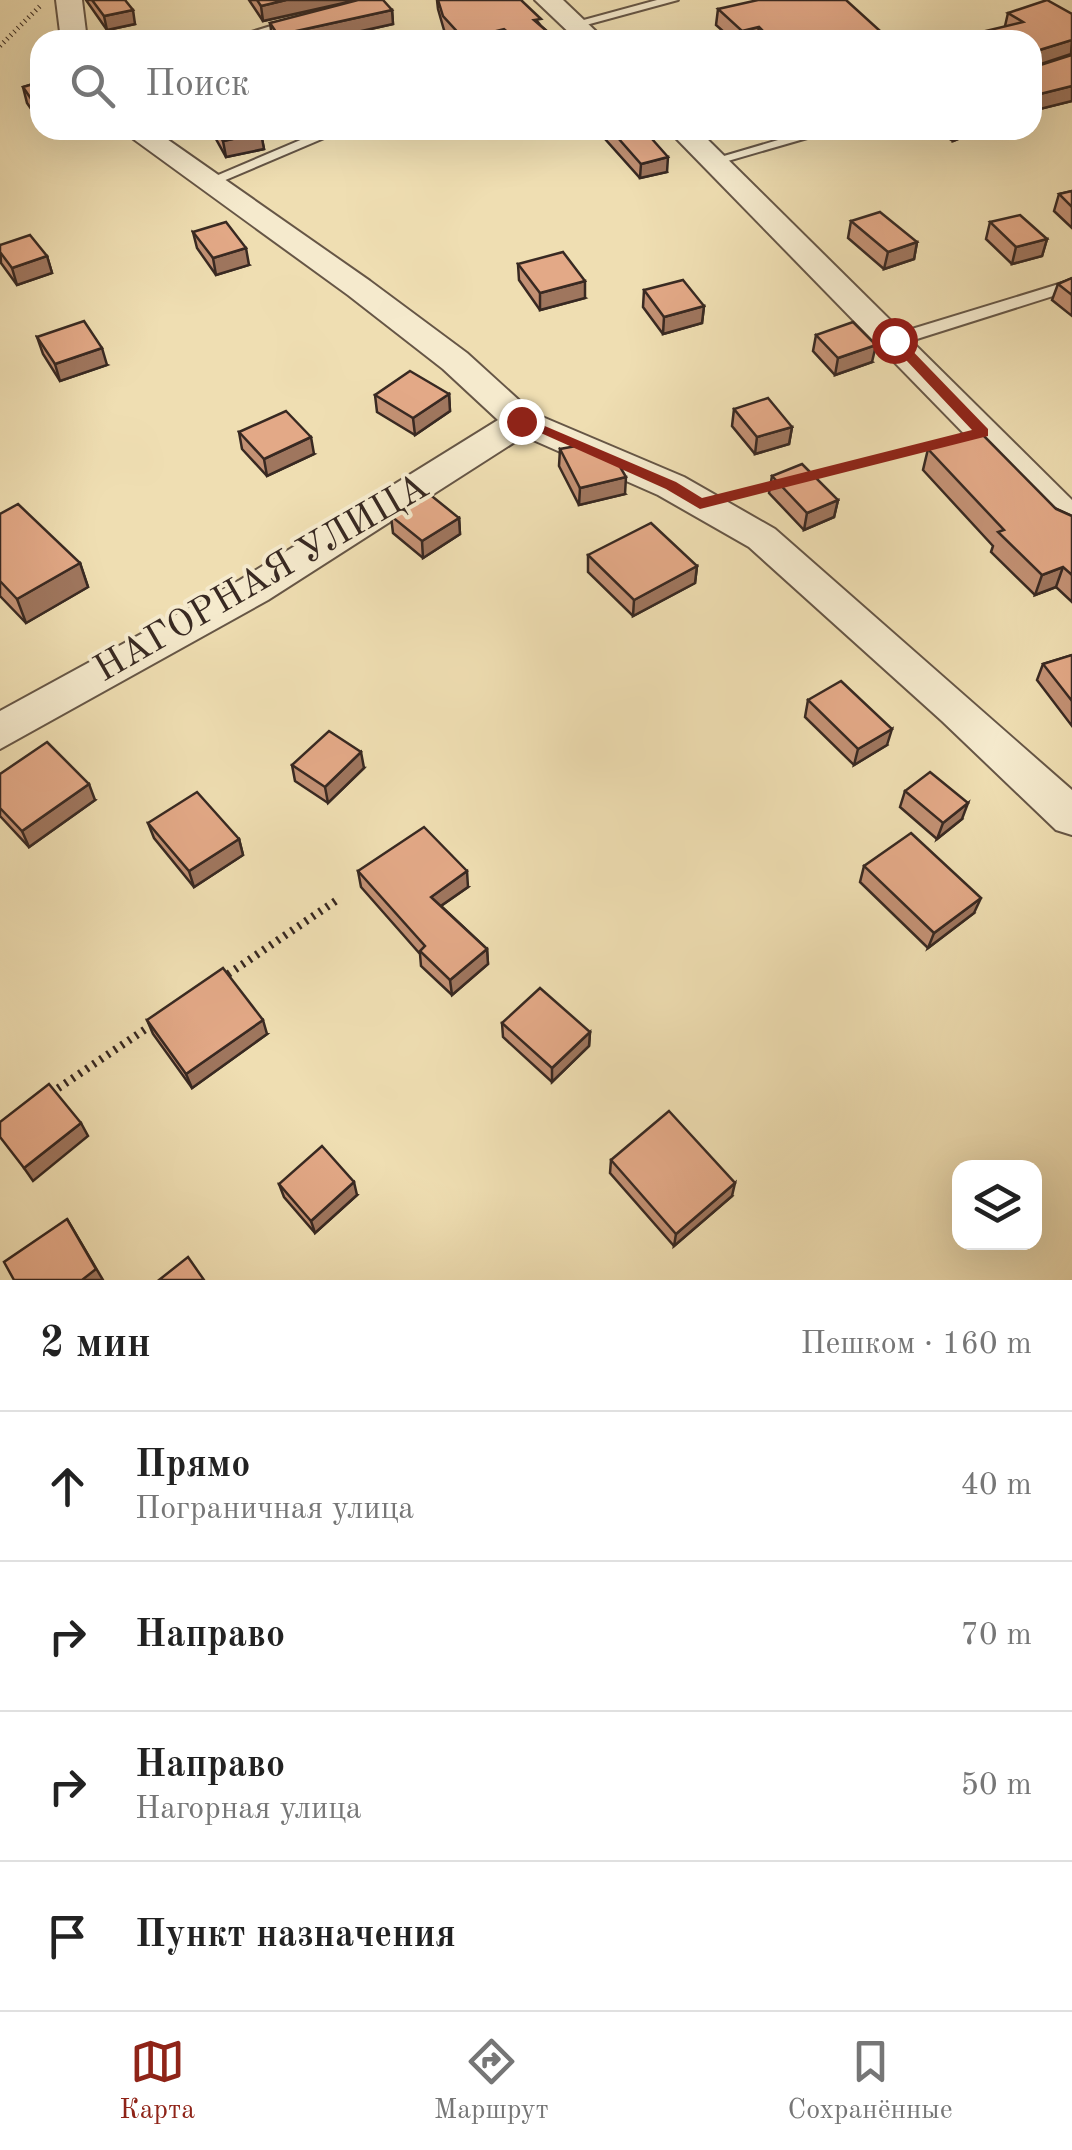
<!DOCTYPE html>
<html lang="ru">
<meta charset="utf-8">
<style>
body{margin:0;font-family:"Old Standard TT",serif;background:#f2f2f2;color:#222}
.controls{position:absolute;right:30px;bottom:30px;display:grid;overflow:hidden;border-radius:20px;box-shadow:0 10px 40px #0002}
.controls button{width:90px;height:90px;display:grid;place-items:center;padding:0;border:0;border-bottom:2px solid #e0e0e0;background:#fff;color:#222;font:50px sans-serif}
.stop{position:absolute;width:30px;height:30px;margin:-22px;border:8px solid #8f2418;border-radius:50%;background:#fff}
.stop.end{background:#8f2418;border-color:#fff;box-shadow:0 2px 10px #0008}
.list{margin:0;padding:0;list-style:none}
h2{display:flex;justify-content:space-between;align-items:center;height:130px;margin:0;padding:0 40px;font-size:42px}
h2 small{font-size:32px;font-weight:400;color:#767676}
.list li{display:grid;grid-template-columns:65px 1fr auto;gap:30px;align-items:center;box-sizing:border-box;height:150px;padding:0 40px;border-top:2px solid #e0e0e0}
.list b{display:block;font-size:38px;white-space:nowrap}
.list p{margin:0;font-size:32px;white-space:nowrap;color:#767676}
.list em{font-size:32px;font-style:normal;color:#767676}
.icon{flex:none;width:55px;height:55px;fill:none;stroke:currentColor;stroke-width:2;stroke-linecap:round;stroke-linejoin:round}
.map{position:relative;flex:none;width:1072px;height:1280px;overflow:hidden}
.search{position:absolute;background:#fff;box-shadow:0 10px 40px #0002;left:30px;right:30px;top:30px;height:110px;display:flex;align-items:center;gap:25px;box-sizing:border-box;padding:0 35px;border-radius:30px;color:#767676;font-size:38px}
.sheet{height:730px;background:#fff}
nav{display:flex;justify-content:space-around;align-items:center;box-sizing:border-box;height:140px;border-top:2px solid #e0e0e0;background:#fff;font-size:28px;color:#767676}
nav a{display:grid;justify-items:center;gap:5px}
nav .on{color:#8f2418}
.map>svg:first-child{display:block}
</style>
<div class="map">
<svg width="1072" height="1280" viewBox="0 0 1072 1280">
<rect width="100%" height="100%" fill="#efdeb2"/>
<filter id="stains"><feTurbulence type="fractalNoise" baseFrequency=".002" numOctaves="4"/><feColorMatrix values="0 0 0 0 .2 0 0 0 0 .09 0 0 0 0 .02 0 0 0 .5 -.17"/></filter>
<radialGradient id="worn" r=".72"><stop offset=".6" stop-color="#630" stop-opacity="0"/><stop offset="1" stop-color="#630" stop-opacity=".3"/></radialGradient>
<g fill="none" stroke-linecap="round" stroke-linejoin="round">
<defs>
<g id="lane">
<polygon points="657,0 678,0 575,28 569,24"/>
<polygon points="297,18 303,22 302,25 247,40 225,40"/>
<polygon points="324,130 343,130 216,184 211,185 204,181"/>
<polygon points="812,130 835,130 714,165 707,161"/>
<polygon points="1072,280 1072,290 901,344 889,344 887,340 889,336"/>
</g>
<g id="street">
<polygon points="56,0 82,0 87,40 61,40"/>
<polygon points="535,0 563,0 605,40 577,40"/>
<polygon points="121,130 154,130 370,281 467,353 533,413 684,477 775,529 1072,790 1072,835 1056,830 942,721 749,547 658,495 524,436 268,600 0,749 0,711 240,580 498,420 443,369 348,295"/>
<polygon points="668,130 698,130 1072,500 1072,535 1059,531"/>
</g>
</defs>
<use href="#lane" stroke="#665646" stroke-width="4"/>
<use href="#street" stroke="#665646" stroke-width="4"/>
<polyline stroke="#382922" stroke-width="5" stroke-dasharray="1 4" stroke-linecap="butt" points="0,46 41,5"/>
<g stroke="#382922" stroke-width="6" stroke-dasharray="2.5 5" stroke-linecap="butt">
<polyline points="805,477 952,440"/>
<polyline points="742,493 778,484"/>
</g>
<g stroke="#382922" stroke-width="8" stroke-dasharray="2.5 6" stroke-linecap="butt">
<polyline points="221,979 337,900"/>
<polyline points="51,1093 156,1022"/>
</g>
<use href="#lane" fill="#f5eacd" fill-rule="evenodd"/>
<use href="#street" fill="#f5eacd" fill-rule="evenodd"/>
</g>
<g fill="#c39174" stroke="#382922" stroke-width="2.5">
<polygon points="86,0 125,0 135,24 107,30"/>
<polygon points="249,0 357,0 263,21"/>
<polygon points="437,0 521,0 541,26 557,40 452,40 444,30 438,9"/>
<polygon points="718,9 890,40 733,40 716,25"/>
<polygon points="392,10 393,24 321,40 274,40 272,36 270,23"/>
<polygon points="1008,13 1072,14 1072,55 1037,65 1072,101 1032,111 1032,40 1005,26"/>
<polygon points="40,82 40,122 27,103 23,87"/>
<polygon points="211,130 260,130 264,149 226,157"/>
<polygon points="597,130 644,130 667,172 640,178"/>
<polygon points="936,130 980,130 953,141"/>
<polygon points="1072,191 1072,228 1054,211 1059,194"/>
<polygon points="851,221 917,242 914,259 884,269 848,238"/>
<polygon points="990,222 1047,239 1042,256 1012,264 986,239"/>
<polygon points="193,232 249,265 216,275 197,248"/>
<polygon points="0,245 47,256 52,273 17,285 1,263"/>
<polygon points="518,264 585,298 540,310 519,280"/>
<polygon points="1072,278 1072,316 1052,300 1058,284"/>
<polygon points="644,290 704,306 702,323 663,334 643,307"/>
<polygon points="816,335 872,362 835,375 813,351"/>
<polygon points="37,337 107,365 60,381 43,354"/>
<polygon points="449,394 450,411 415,435 377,412 375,395"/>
<polygon points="734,409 792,427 789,444 755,454 732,426"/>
<polygon points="239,432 314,454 267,476 242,449"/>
<polygon points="560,449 625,494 579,505 559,466"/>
<polygon points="928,449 1072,516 1072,602 1056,587 1035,595 991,552 993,546 923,470"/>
<polygon points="772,476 838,500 834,517 804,530 769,493"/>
<polygon points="0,514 80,563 88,587 26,623 0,596"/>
<polygon points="391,516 459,518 460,534 423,558 393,533"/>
<polygon points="588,555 697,566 695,583 633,616 588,572"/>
<polygon points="1072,655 1072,726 1037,680 1043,664"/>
<polygon points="808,700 887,745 854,765 805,717"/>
<polygon points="292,765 364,768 328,803 295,781"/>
<polygon points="0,774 95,800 29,847 0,816"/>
<polygon points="905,791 962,819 937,839 900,807"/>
<polygon points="148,823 239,839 243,855 194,887 154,838"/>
<polygon points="864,866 974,913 928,948 860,882"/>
<polygon points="358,871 468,887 441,906 487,949 488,964 452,995 421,966 420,954 361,887"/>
<polygon points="147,1020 267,1034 192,1088 153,1034"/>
<polygon points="502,1023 590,1032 589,1046 552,1082 503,1037"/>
<polygon points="611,1160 732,1196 674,1246 610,1173"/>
<polygon points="279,1184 357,1195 315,1233 284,1197"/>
</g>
<g fill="#9f765e" stroke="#382922" stroke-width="2.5">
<polygon points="286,0 357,0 263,21 261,6"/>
<polygon points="133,10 135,24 107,30 104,16"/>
<polygon points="392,10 393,24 321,40 279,40 278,35"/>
<polygon points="759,27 757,40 741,40 742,31"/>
<polygon points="504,29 504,40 464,40 464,39"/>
<polygon points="1072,40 1071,54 1032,67 1033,52"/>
<polygon points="1072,86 1072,101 1032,111 1032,96"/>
<polygon points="955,130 980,130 953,141"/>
<polygon points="261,133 264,149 226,157 223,141"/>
<polygon points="668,157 667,172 640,178 641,164"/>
<polygon points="1047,239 1042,256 1012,264 1016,247"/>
<polygon points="917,242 914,259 884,269 888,252"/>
<polygon points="246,248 249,265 216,275 213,258"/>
<polygon points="47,256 52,273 17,285 12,268"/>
<polygon points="585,281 585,298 540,310 540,293"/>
<polygon points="704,306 702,323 663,334 664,317"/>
<polygon points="876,345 872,362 835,375 838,358"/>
<polygon points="102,348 107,365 60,381 55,364"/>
<polygon points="449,394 450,411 415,435 413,418"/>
<polygon points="792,427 789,444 755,454 757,437"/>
<polygon points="311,437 314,454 267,476 264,459"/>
<polygon points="626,477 625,494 579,505 580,488"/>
<polygon points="838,500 834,517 804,530 807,513"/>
<polygon points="459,518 460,534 423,558 422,541"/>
<polygon points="80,563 88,587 26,623 17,599"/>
<polygon points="697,566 695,583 633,616 634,600"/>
<polygon points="1063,567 1056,587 1035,595 1042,575"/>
<polygon points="892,729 887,745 854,765 858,749"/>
<polygon points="361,752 364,768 328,803 325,787"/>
<polygon points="89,784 95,800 29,847 22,831"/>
<polygon points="968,803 962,819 937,839 943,823"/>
<polygon points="239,839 243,855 194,887 189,871"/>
<polygon points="467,871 468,887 432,912 431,897"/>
<polygon points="981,898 974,913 928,948 934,933"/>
<polygon points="487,949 488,964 452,995 450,980"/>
<polygon points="263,1020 267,1034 192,1088 186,1074"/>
<polygon points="590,1032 589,1046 552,1082 552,1068"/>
<polygon points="81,1123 88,1136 33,1181 24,1168"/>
<polygon points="354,1182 357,1195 315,1233 311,1221"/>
<polygon points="735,1183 732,1196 674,1246 676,1234"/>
<polygon points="67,1219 103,1280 82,1280"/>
</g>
<g fill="#e3a987" stroke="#382922" stroke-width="2.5">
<polygon points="92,0 125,0 133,10 104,16"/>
<polygon points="257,0 286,0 261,6"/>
<polygon points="358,0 383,0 392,10 278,35 270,23"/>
<polygon points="438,0 521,0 541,19 534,20 557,40 517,40 504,29 464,39 443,16"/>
<polygon points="758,0 846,0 890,40 772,40 759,27 742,31 718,9"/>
<polygon points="1047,0 1072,14 1072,40 1033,52 1032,62 1037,66 1072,55 1072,86 1032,96 1032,40 948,40 1023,22 1008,13"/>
<polygon points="40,82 40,112 23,87"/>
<polygon points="217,130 260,130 261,133 223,141"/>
<polygon points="611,130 644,130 668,157 641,164"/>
<polygon points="1072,191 1072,207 1059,194"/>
<polygon points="880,212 917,242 888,252 851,221"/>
<polygon points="1020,215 1047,239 1016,247 990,222"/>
<polygon points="226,222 246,248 213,258 193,232"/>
<polygon points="30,235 47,256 12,268 0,252 0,245"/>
<polygon points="563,252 585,281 540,293 518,264"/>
<polygon points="1072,278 1072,295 1058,284"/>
<polygon points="683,280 704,306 664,317 644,290"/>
<polygon points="84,321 102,348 55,364 37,337"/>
<polygon points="853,322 876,345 838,358 816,335"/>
<polygon points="410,371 449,394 413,418 375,395"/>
<polygon points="768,398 792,427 757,437 734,409"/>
<polygon points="286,411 311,437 264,459 239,432"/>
<polygon points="980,432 1056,509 1072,516 1072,575 1063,567 1042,575 998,532 1004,530 928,449"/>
<polygon points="576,446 619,465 626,477 580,488 560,449"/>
<polygon points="802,464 838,500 807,513 772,476"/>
<polygon points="428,493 459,518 422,541 391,516"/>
<polygon points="18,504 80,563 17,599 0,581 0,514"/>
<polygon points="651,523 697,566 634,600 588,555"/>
<polygon points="1072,655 1072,701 1043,664"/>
<polygon points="841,681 892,729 858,749 808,700"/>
<polygon points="329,731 361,752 325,787 292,765"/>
<polygon points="47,742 89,784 22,831 0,808 0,774"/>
<polygon points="930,772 968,803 943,823 905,791"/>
<polygon points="197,792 239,839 189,871 148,823"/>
<polygon points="424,827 467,871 431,897 487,949 450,980 420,951 425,946 358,871"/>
<polygon points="911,833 981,898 934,933 864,866"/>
<polygon points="223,968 263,1020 186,1074 147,1020"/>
<polygon points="540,988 590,1032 552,1068 502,1023"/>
<polygon points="49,1084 81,1123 24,1168 0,1137 0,1122"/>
<polygon points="669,1111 735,1183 676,1234 611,1160"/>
<polygon points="322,1146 354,1182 311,1221 279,1184"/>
<polygon points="67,1219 96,1269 82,1280 14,1280 4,1262"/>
<polygon points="188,1257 204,1280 159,1280"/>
</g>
<polygon fill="#8f2418" points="890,337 899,337 988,429 988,436 700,509 666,489 514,421 526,418 676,482 702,498 972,430 890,343"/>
<g text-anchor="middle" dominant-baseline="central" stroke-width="8" stroke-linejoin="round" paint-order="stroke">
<g font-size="38" fill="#382922" stroke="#f5eacd">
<text transform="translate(262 579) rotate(-30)">НАГОРНАЯ УЛИЦА</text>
</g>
</g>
<rect width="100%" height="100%" filter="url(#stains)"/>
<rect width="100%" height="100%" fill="url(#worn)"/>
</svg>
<div class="controls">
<button><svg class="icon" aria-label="layers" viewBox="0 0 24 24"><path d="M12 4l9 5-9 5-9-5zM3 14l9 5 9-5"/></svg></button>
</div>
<div class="stop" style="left:894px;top:340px"></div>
<div class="stop end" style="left:521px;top:421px"></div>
<div class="search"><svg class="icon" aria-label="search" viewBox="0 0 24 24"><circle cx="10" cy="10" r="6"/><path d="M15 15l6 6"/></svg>Поиск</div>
</div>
<section class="sheet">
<h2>2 мин<small>Пешком · 160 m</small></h2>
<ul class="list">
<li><svg class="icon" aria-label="ahead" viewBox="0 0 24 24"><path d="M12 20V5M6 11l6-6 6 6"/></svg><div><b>Прямо</b><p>Пограничная улица</p></div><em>40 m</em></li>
<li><svg class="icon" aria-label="right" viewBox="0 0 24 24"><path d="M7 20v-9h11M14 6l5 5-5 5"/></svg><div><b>Направо</b></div><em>70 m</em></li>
<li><svg class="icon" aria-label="right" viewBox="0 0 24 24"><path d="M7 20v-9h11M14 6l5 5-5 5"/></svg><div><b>Направо</b><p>Нагорная улица</p></div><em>50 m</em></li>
<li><svg class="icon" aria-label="arrive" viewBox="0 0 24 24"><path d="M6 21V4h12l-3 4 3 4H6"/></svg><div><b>Пункт назначения</b></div></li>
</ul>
</section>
<nav>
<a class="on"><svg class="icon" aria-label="map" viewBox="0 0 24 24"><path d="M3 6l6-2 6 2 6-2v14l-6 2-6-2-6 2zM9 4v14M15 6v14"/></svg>Карта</a>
<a><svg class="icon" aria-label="directions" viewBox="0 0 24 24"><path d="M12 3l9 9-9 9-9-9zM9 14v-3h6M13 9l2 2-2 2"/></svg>Маршрут</a>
<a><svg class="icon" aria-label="saved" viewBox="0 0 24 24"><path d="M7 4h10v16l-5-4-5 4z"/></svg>Сохранённые</a>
</nav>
